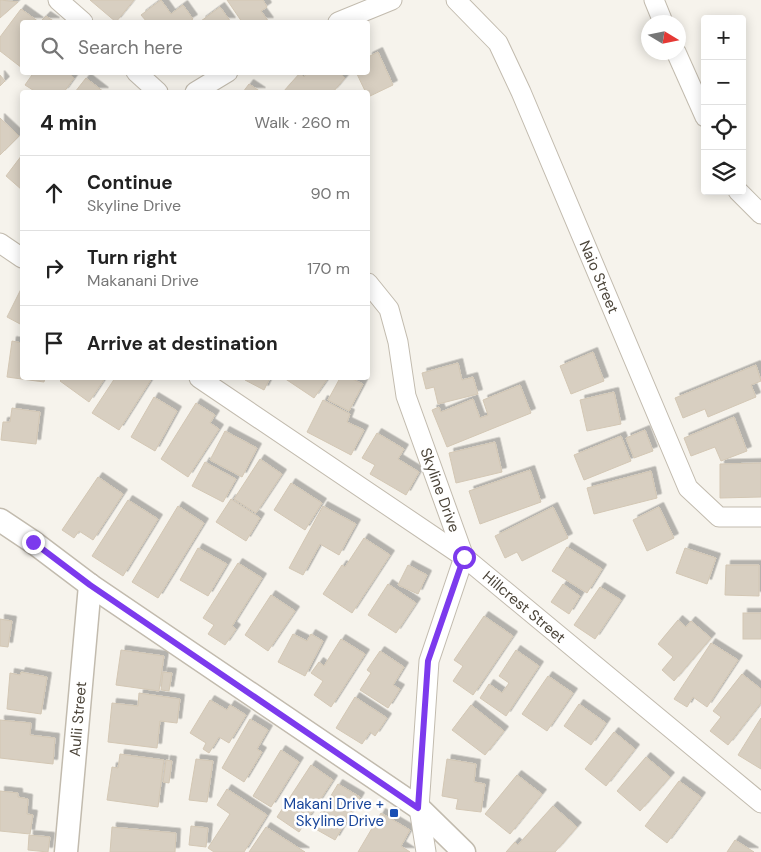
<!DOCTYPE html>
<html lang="en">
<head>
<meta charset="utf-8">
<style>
  :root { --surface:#fff; --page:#f6f6f6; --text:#222; --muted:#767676; --line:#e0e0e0 }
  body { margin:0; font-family:"DM Sans",sans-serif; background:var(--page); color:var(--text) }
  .controls { position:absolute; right:15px; top:15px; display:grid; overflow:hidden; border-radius:5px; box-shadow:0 2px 12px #0003 }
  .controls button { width:45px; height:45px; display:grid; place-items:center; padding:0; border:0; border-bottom:1px solid var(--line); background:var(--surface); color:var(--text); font:25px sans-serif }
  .compass { position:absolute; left:641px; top:15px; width:45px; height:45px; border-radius:50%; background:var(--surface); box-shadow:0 2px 12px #0003; rotate:100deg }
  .stop { position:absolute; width:15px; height:15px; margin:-11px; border:4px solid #7c3aed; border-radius:50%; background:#fff }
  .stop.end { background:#7c3aed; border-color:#fff; box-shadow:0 1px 5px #0008 }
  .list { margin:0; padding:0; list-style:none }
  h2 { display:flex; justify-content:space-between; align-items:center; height:65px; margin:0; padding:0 20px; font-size:21px }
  h2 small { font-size:16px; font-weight:400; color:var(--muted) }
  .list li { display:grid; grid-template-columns:32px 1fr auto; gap:15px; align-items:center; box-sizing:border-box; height:75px; padding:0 20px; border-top:1px solid var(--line) }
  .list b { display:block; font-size:19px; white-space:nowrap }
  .list p { margin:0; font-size:16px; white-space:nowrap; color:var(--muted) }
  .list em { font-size:16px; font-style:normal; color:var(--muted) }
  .icon { flex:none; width:28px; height:28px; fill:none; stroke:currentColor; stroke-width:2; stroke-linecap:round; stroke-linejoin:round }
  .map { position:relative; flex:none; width:761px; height:852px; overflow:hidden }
  .search { position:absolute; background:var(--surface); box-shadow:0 2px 12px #0003; left:20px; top:20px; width:350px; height:55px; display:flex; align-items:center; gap:12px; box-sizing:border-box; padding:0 18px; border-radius:5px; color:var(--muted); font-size:19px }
  .panel { position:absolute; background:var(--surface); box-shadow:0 2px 12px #0003; left:20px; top:90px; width:350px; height:290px; border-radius:5px }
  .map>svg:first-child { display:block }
  .building { fill:#d8cfc1; stroke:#d3c7b4; filter:url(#shadow) }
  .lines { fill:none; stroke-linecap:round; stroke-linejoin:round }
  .minor-casing { stroke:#c2bbae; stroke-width:21 }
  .tertiary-casing { stroke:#c2bbae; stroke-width:25 }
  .minor { stroke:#fff; stroke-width:19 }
  .tertiary { stroke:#fff; stroke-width:22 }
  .route { stroke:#7c3aed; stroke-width:6 }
  .transit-dot { fill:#1a4fb4; stroke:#fff; stroke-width:2 }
  .labels { text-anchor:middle; stroke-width:5; stroke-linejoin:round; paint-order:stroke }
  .street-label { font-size:15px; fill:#4b4439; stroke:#fff }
  .transit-label { font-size:15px; fill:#164399; stroke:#fff; text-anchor:end }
</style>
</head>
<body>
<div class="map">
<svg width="761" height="852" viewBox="0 0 761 852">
  <defs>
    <filter id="shadow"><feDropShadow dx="4.5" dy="-4.5" stdDeviation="0" flood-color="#0004"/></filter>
  </defs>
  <rect width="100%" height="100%" fill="#f6f3ec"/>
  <g class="building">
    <polygon points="0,0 18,2 0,18"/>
    <polygon points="90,0 134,0 116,22"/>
    <polygon points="161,0 171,14 183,5 193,19 188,22 147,22 141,15"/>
    <polygon points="227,0 263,0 267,7 261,11 269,22 242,22"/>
    <polygon points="220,7 231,22 203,22 201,21"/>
    <polygon points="21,9 39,22 22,22 22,68 0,51 0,37"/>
    <polygon points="46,16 55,22 40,22"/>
    <polygon points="378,52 393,85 368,97 356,72 368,72 368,57"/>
    <polygon points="34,72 68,72 74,78 64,92 36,92 25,85"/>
    <polygon points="308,72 339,72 345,78 333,92 283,92 300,73 304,77"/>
    <polygon points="0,75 5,81 0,86"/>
    <polygon points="86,78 104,92 75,92"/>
    <polygon points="249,84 261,92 243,92"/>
    <polygon points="0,118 19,136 0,155"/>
    <polygon points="22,155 22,190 6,176"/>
    <polygon points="22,287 22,325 7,317"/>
    <polygon points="12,341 22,343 22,378 45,378 44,382 7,377"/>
    <polygon points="593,352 604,381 571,394 560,366"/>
    <polygon points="458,363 462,380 473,377 478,394 438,404 434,387 426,389 422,373"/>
    <polygon points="756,365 761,381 751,385 756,397 708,417 705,409 683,418 675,398"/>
    <polygon points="63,378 105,378 89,402 60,381"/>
    <polygon points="115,378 152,378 119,430 92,413"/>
    <polygon points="246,378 270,378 264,390 245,380"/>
    <polygon points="284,378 328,378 314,398"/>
    <polygon points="340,378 350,378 363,384 349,411 328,400"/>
    <polygon points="520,385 531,413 447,447 432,410 439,407 441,412 473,399 480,418 488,415 483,400"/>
    <polygon points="614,392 621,424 587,431 580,400"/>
    <polygon points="154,397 177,411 155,451 131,437"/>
    <polygon points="323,400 350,414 347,422 364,430 351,455 307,432"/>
    <polygon points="196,403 215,415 210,423 219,429 188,477 161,459"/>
    <polygon points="12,408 40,412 36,444 1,440 3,422 10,422"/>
    <polygon points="734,417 747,451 721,461 715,447 691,456 684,438"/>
    <polygon points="645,430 653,451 634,458 626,438"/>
    <polygon points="225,431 257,448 242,477 210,460"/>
    <polygon points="377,433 404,449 398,459 419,472 406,495 370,474 375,465 362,458"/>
    <polygon points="621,436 631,461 584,480 574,455"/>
    <polygon points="495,442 502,472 456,483 449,453"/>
    <polygon points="260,459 282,474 256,513 234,499"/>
    <polygon points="205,462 236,479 223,502 192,486"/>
    <polygon points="761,463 761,497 720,498 720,464"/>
    <polygon points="530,470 541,502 480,524 469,491"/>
    <polygon points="651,471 657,498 594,514 587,488"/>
    <polygon points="98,477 123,494 93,540 79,531 74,538 62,530"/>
    <polygon points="291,483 322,503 305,530 274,510"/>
    <polygon points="231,499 260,518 246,541 216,522"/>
    <polygon points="128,500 158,519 123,576 92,556"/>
    <polygon points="178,506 204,523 158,598 132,582"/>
    <polygon points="323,506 356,524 339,555 320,544 303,575 289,568"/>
    <polygon points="553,507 568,538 522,561 517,552 505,558 495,536"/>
    <polygon points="659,507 674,538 647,551 633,520"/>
    <polygon points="364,538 390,555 352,613 323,594 342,565 345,567"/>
    <polygon points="567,547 602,569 587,593 552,571"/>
    <polygon points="198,548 227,564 208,596 180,580"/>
    <polygon points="685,548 716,558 707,584 676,573"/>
    <polygon points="238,563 262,578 232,626 236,629 225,645 208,634 214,625 203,618"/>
    <polygon points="408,565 427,575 418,594 398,585"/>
    <polygon points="726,565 759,565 759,596 725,595"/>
    <polygon points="388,584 416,603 396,633 368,615"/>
    <polygon points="563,584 580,596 569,614 551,602"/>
    <polygon points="600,587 621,600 595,639 574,625"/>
    <polygon points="271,595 295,611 268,651 245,635"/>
    <rect x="743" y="613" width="18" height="26"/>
    <polygon points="484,616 513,636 473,695 453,681 463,666 454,660"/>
    <polygon points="0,619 12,621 8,647 0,646"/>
    <polygon points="678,620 686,627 691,621 711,638 674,681 662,670 673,657 658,644"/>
    <polygon points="293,634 307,641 311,634 323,641 305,676 278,662"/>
    <polygon points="341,639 365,654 331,707 314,695 323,681 311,673 319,662 324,666"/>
    <polygon points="711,643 738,660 707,707 693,697 687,707 674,699"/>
    <polygon points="121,650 164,656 159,691 116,685"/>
    <polygon points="516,650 539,666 506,716 480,698 489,684 502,693 509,683 499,676"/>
    <polygon points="380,651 404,667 393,685 400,689 388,708 360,690 371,673 367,670"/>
    <polygon points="21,672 47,677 41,714 7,709 10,673 20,675"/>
    <polygon points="163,672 172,673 169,691 161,690"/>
    <polygon points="742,674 761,689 761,703 728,745 710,731 721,717 713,711"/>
    <polygon points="548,676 573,693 547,731 522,714"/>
    <polygon points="139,693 180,699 177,723 160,721 157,748 108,742 112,703 138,706"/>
    <polygon points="355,697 387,718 375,736 370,732 362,744 336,728"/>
    <polygon points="210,700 227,710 230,705 246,715 229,743 219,737 209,753 203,749 206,743 190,733"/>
    <polygon points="579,704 606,723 591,745 564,726"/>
    <polygon points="471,705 504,731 485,755 452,730"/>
    <polygon points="761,718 761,769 738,755"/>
    <polygon points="250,719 268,730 257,749 262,752 244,782 222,768"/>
    <polygon points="0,720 31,723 30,735 55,738 53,764 0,758"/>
    <polygon points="614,732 635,749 606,786 585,769"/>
    <polygon points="281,750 299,762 271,807 253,796"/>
    <polygon points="120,754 164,760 158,807 107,800 112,767 118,768"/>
    <polygon points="646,757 670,777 640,811 617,791"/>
    <polygon points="196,759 213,761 207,802 189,800"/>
    <polygon points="447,759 476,764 474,782 485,784 481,812 456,809 458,799 442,796"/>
    <polygon points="166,760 172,761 169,783 163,782"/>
    <polygon points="311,765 333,780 299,832 277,817"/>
    <polygon points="517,775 542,794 510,834 485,814"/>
    <polygon points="679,781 701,797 667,843 645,826"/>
    <polygon points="338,784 360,797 335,840 312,827"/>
    <polygon points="227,789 267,815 244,852 214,852 208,848 230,814 217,805"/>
    <polygon points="0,791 18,793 18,797 28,799 27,814 33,815 30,834 0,831"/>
    <polygon points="553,806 577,827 555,852 506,852 515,842 518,845"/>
    <polygon points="381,813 410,830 401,846 410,852 358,852"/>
    <polygon points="191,826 208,828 206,847 189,845"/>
    <polygon points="112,827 176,833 175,852 110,852"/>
    <polygon points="266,827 305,852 249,852"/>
    <polygon points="29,835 50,837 48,852 28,850"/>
    <polygon points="735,840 754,852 727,852"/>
  </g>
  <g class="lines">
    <g class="minor-casing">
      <g id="minor">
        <polyline points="58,0 83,22"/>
        <polyline points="456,0 498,43 521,92 688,488 719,517 761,517"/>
        <polyline points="654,0 663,22"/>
        <polyline points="338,22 392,0"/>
        <polyline points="676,52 705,117"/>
        <polyline points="136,72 158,92"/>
        <polyline points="195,92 228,72"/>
        <polyline points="738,191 761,214"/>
        <polyline points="0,243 22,258"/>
        <polyline points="368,283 389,309 398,342 406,396 464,557 429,661 419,808 426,852"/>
        <polyline points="199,378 464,557 761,803"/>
      </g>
    </g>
    <g class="tertiary-casing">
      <g id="tertiary">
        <polyline points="0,520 33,542 90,585 419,808 464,852"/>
        <polyline points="66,852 90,585"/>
      </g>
    </g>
    <use href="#minor" class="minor"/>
    <use href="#tertiary" class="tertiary"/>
  </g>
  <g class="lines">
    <polyline class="route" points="33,542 90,585 418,808 428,661 464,557"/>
  </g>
  <rect class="transit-dot" x="389" y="808" width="10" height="10" rx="2.5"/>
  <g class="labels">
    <g class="street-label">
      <text transform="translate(599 277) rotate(67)" y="5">Naio Street</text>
      <text transform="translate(440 490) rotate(70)" y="5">Skyline Drive</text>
      <text transform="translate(524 607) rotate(40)" y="5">Hillcrest Street</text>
      <text transform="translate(78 719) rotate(-85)" y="5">Aulii Street</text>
    </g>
    <g class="transit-label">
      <text x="384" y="809">Makani Drive +<tspan x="384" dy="17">Skyline Drive</tspan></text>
    </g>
  </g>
</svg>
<div class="controls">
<button>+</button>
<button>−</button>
<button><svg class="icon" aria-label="locate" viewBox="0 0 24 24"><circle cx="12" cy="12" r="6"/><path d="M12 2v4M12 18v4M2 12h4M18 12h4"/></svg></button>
<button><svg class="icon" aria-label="layers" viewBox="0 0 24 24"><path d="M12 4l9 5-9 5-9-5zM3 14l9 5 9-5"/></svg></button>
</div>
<svg class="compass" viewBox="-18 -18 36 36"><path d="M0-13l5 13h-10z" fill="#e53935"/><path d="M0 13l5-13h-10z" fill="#767676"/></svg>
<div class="stop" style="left:464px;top:557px"></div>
<div class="stop end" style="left:33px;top:542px"></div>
<div class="search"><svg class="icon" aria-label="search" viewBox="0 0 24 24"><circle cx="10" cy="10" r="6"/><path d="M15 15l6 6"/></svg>Search here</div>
<section class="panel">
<h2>4 min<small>Walk · 260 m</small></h2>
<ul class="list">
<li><svg class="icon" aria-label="ahead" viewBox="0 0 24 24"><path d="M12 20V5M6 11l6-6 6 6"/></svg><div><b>Continue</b><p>Skyline Drive</p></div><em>90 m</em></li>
<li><svg class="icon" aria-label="right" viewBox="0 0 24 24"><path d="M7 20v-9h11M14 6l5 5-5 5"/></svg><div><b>Turn right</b><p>Makanani Drive</p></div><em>170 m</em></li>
<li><svg class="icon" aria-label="arrive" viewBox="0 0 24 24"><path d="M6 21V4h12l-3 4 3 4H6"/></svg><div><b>Arrive at destination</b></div></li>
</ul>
</section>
</div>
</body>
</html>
